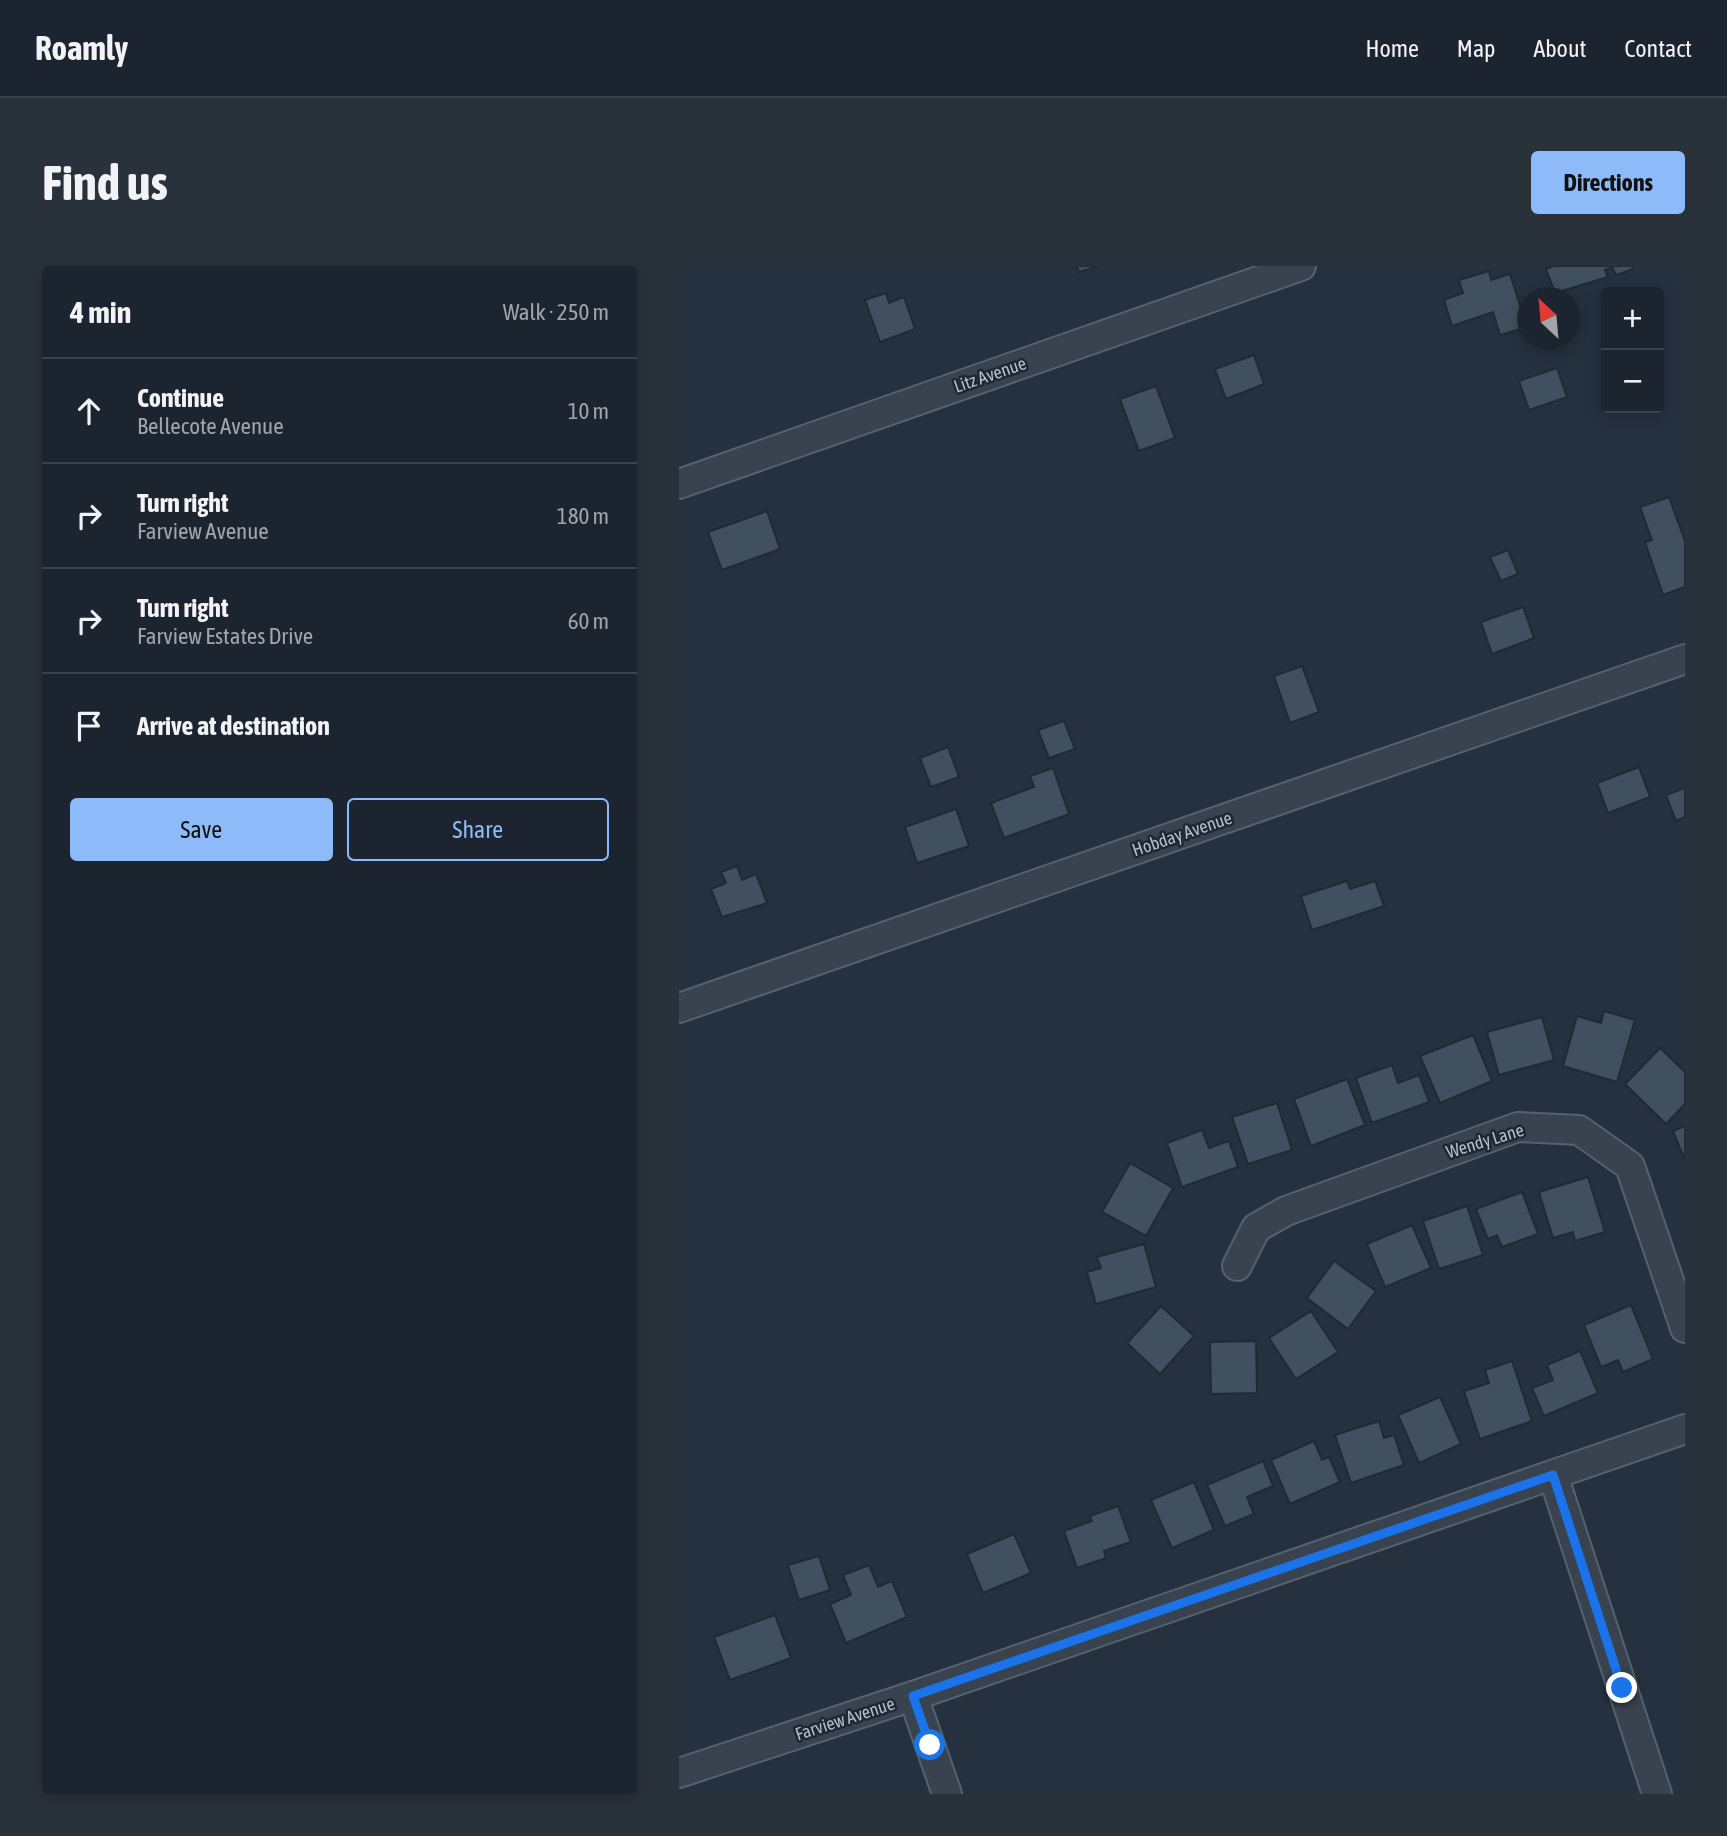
<!DOCTYPE html>
<html lang="en">
<head>
<meta charset="utf-8">
<style>
  :root { --surface:#1c252f; --page:#29313b; --text:#f1f3f6; --muted:#a0a5aa; --line:#3a424b; --accent:#8dbaf8 }
  body { margin:0; font-family:"Asap Condensed",sans-serif; background:var(--page); color:var(--text) }
  .controls { position:absolute; right:21px; top:21px; display:grid; overflow:hidden; border-radius:7px; box-shadow:0 4px 18px #0003 }
  .controls button { width:63px; height:63px; display:grid; place-items:center; padding:0; border:0; border-bottom:2px solid var(--line); background:var(--surface); color:var(--text); font:35px sans-serif }
  .compass { position:absolute; left:838px; top:21px; width:63px; height:63px; border-radius:50%; background:var(--surface); box-shadow:0 4px 18px #0003; rotate:334deg }
  .stop { position:absolute; width:21px; height:21px; margin:-16px; border:5px solid #1a73e8; border-radius:50%; background:#fff }
  .stop.end { background:#1a73e8; border-color:#fff; box-shadow:0 2px 7px #0008 }
  .list { margin:0; padding:0; list-style:none }
  h2 { display:flex; justify-content:space-between; align-items:center; height:91px; margin:0; padding:0 28px; font-size:30px }
  h2 small { font-size:23px; font-weight:400; color:var(--muted) }
  .list li { display:grid; grid-template-columns:46px 1fr auto; gap:21px; align-items:center; box-sizing:border-box; height:105px; padding:0 28px; border-top:2px solid var(--line) }
  .list b { display:block; font-size:26px; white-space:nowrap }
  .list p { margin:0; font-size:23px; white-space:nowrap; color:var(--muted) }
  .list em { font-size:23px; font-style:normal; color:var(--muted) }
  .actions { display:flex; gap:14px; padding:21px 28px }
  .actions a { flex:1; padding:16px 0; border:2px solid var(--accent); border-radius:7px; text-align:center; font-size:24px; color:var(--accent) }
  .actions .main { background:var(--accent); color:#111 }
  .icon { flex:none; width:38px; height:38px; fill:none; stroke:currentColor; stroke-width:2; stroke-linecap:round; stroke-linejoin:round }
  .map { position:relative; flex:none; width:1006px; height:1528px; overflow:hidden; border-radius:7px }
  header { display:flex; align-items:center; gap:42px; box-sizing:border-box; height:98px; padding:0 35px; background:var(--surface); border-bottom:2px solid var(--line) }
  header strong { font-size:33px }
  nav { display:flex; gap:38px; margin-inline-start:auto; font-size:24px }
  .intro { display:flex; align-items:center; justify-content:space-between; box-sizing:border-box; height:168px; padding:0 42px }
  h1 { margin:0; font-size:49px }
  .button { padding:18px 32px; border-radius:7px; background:var(--accent); color:#111; font-size:24px; font-weight:700 }
  main { display:flex; gap:42px; padding:0 42px }
  aside { flex:1; background:var(--surface); border-radius:7px; box-shadow:0 4px 18px #0003 }
  .map>svg:first-child { display:block }
  .building { fill:#41505e; stroke:#202a36; stroke-width:2 }
  .lines { fill:none; stroke-linecap:round; stroke-linejoin:round }
  .street-casing { stroke:#57616d; stroke-width:32 }
  .street { stroke:#39434f; stroke-width:28 }
  .route { stroke:#1a73e8; stroke-width:9 }
  .labels { text-anchor:middle; stroke-width:5; stroke-linejoin:round; paint-order:stroke }
  .street-label { font-size:18px; fill:#b5beca; stroke:#1e2834 }
</style>
</head>
<body>
<header>
<strong>Roamly</strong>
<nav><a>Home</a><a>Map</a><a>About</a><a>Contact</a></nav>
</header>
<div class="intro"><h1>Find us</h1><a class="button">Directions</a></div>
<main>
<aside>
<h2>4 min<small>Walk · 250 m</small></h2>
<ul class="list">
<li><svg class="icon" aria-label="ahead" viewBox="0 0 24 24"><path d="M12 20V5M6 11l6-6 6 6"/></svg><div><b>Continue</b><p>Bellecote Avenue</p></div><em>10 m</em></li>
<li><svg class="icon" aria-label="right" viewBox="0 0 24 24"><path d="M7 20v-9h11M14 6l5 5-5 5"/></svg><div><b>Turn right</b><p>Farview Avenue</p></div><em>180 m</em></li>
<li><svg class="icon" aria-label="right" viewBox="0 0 24 24"><path d="M7 20v-9h11M14 6l5 5-5 5"/></svg><div><b>Turn right</b><p>Farview Estates Drive</p></div><em>60 m</em></li>
<li><svg class="icon" aria-label="arrive" viewBox="0 0 24 24"><path d="M6 21V4h12l-3 4 3 4H6"/></svg><div><b>Arrive at destination</b></div></li>
</ul>
<div class="actions"><a class="main">Save</a><a>Share</a></div>
</aside>
<div class="map">
<svg width="1006" height="1528" viewBox="0 0 1006 1528">
  <rect width="100%" height="100%" fill="#25313f"/>
  <g class="building">
    <polygon points="398,0 420,0 400,6"/>
    <polygon points="874,0 953,0 954,3 937,9 933,1 926,4 929,11 876,27 867,3"/>
    <polygon points="810,5 812,14 831,8 848,61 821,69 814,46 773,60 765,34 784,27 780,14"/>
    <polygon points="207,27 210,37 225,31 236,63 201,76 186,34"/>
    <polygon points="575,89 585,118 547,133 536,103"/>
    <polygon points="878,102 888,131 850,144 840,115"/>
    <polygon points="477,120 496,172 460,185 441,133"/>
    <polygon points="990,231 1006,275 1006,321 984,329 966,276 973,274 961,241"/>
    <polygon points="88,245 101,283 43,304 29,266"/>
    <polygon points="829,284 839,308 822,315 811,291"/>
    <polygon points="844,341 855,372 813,388 802,356"/>
    <polygon points="623,400 640,446 611,457 595,410"/>
    <polygon points="385,455 396,483 370,492 359,464"/>
    <polygon points="269,481 280,511 252,521 241,492"/>
    <polygon points="960,501 971,531 929,547 918,517"/>
    <polygon points="374,502 390,548 325,572 312,537 355,521 351,510"/>
    <polygon points="1006,522 1006,551 997,555 987,529"/>
    <polygon points="277,543 290,580 238,597 226,561"/>
    <polygon points="58,600 63,614 77,608 88,637 43,651 32,623 47,617 42,606"/>
    <polygon points="668,615 671,623 696,615 705,640 633,664 622,630"/>
    <polygon points="925,745 956,754 938,816 884,800 898,750 922,757"/>
    <polygon points="863,751 875,794 820,809 808,766"/>
    <polygon points="794,769 813,815 761,837 741,790"/>
    <polygon points="981,782 1006,806 1006,838 987,858 946,818"/>
    <polygon points="713,799 719,817 740,809 750,836 693,857 677,812"/>
    <polygon points="668,813 686,859 632,880 615,833"/>
    <polygon points="598,837 613,884 569,898 553,851"/>
    <polygon points="1006,860 1006,894 994,865"/>
    <polygon points="523,864 530,882 550,875 559,901 503,921 488,877"/>
    <polygon points="451,897 494,922 467,970 423,946"/>
    <polygon points="909,911 926,966 896,975 894,966 874,972 860,926"/>
    <polygon points="843,926 859,968 823,981 818,969 809,973 797,943"/>
    <polygon points="788,940 804,989 760,1003 744,955"/>
    <polygon points="733,959 752,1002 706,1021 688,978"/>
    <polygon points="465,978 477,1021 417,1038 408,1006 422,1002 418,991"/>
    <polygon points="655,995 697,1025 669,1063 628,1032"/>
    <polygon points="952,1039 974,1093 944,1106 939,1094 922,1101 905,1059"/>
    <polygon points="482,1040 515,1070 481,1108 448,1077"/>
    <polygon points="632,1045 659,1086 617,1113 590,1072"/>
    <polygon points="577,1075 578,1127 532,1128 531,1076"/>
    <polygon points="901,1085 919,1127 865,1150 853,1122 874,1114 868,1099"/>
    <polygon points="833,1095 853,1155 801,1173 785,1125 810,1117 806,1104"/>
    <polygon points="761,1131 782,1178 740,1197 719,1149"/>
    <polygon points="700,1155 705,1172 715,1169 725,1199 672,1217 656,1169"/>
    <polygon points="635,1175 643,1194 650,1191 661,1216 611,1238 592,1194"/>
    <polygon points="584,1195 594,1220 568,1231 575,1248 546,1260 528,1219"/>
    <polygon points="515,1216 535,1264 493,1282 472,1234"/>
    <polygon points="439,1240 452,1276 425,1285 427,1292 398,1302 385,1265 413,1255 411,1250"/>
    <polygon points="335,1268 352,1307 304,1327 288,1288"/>
    <polygon points="140,1290 151,1324 120,1334 109,1299"/>
    <polygon points="190,1299 199,1321 213,1315 228,1351 167,1377 151,1338 172,1329 164,1309"/>
    <polygon points="96,1349 112,1392 51,1414 35,1371"/>
  </g>
  <g class="lines">
    <g class="street-casing">
      <g id="street">
        <polyline points="0,218 622,0"/>
        <polyline points="0,742 1006,393"/>
        <polyline points="558,1000 577,962 607,945 839,861 900,864 951,900 1006,1062"/>
        <polyline points="874,1209 978,1528"/>
        <polyline points="234,1430 268,1528"/>
        <polyline points="0,1507 234,1430 1006,1163"/>
      </g>
    </g>
    <use href="#street" class="street"/>
  </g>
  <g class="lines">
    <polyline class="route" points="251,1479 234,1430 874,1209 943,1422"/>
  </g>
  <g class="labels">
    <g class="street-label">
      <text transform="translate(311 109) rotate(-19)" y="6">Litz Avenue</text>
      <text transform="translate(503 568) rotate(-19)" y="6">Hobday Avenue</text>
      <text transform="translate(806 875) rotate(-17)" y="6">Wendy Lane</text>
      <text transform="translate(166 1453) rotate(-18)" y="6">Farview Avenue</text>
    </g>
  </g>
</svg>
<div class="controls">
<button>+</button>
<button>−</button>
</div>
<svg class="compass" viewBox="-18 -18 36 36"><path d="M0-13l5 13h-10z" fill="#e53935"/><path d="M0 13l5-13h-10z" fill="#a0a5aa"/></svg>
<div class="stop" style="left:251px;top:1479px"></div>
<div class="stop end" style="left:943px;top:1422px"></div>
</div>
</main>
</body>
</html>
